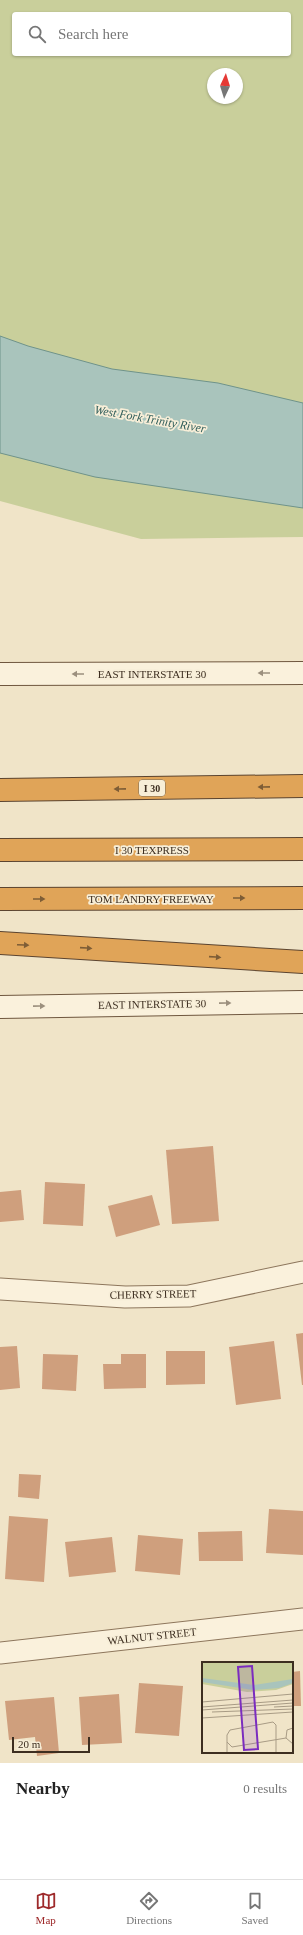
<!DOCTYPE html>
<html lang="en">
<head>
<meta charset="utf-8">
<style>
  :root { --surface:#fff; --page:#f2f2f2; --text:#222; --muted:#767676; --line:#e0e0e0; --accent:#9e2a2b }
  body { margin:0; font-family:Georgia,serif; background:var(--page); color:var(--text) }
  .compass { position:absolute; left:207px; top:68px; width:36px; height:36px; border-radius:50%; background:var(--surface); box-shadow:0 1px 3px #0004; rotate:4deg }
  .scale { position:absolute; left:12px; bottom:10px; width:78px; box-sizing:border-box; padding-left:4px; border:2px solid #3d2e20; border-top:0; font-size:11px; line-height:14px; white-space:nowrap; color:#3d2e20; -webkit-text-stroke:3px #f7eed8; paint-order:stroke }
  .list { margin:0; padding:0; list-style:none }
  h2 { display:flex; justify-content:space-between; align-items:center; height:52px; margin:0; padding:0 16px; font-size:17px }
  h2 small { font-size:13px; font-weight:400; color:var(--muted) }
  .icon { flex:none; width:22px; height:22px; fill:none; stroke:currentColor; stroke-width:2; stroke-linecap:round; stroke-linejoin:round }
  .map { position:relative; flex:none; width:303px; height:1763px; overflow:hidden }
  .search { position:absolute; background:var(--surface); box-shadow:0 1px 3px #0004; left:12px; right:12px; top:12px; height:44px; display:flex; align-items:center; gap:10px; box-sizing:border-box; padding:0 14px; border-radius:4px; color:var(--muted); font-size:15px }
  .sheet { height:116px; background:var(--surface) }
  nav { display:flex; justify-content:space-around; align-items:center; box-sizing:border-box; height:56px; border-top:1px solid var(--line); background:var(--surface); font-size:11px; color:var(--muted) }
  nav a { display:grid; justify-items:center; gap:2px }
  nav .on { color:var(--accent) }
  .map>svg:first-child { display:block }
  .green { fill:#c9cf9b; fill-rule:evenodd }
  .water { fill:#a9c4bc; stroke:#6f938a }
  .building { fill:#cf9f7d }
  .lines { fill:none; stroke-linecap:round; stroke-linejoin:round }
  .minor-casing { stroke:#8d765c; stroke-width:23 }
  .secondary-casing { stroke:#6f573f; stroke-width:24 }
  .motorway-casing { stroke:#5b4430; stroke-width:24 }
  .minor { stroke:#faf1dc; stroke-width:21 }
  .secondary { stroke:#faf1dc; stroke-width:22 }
  .motorway { stroke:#e0a458; stroke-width:22 }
  .oneway { fill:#9c907e }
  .oneway2 { fill:#7e5d36 }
  .labels { text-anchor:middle; stroke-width:3.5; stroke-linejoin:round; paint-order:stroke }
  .shield { fill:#f7eed8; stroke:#756857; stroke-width:1 }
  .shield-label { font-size:10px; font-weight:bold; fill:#3d2e20 }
  .street-label { font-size:11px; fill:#3d2e20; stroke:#f7eed8 }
  .water-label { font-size:12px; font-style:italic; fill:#2f5d5a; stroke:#f7eed8 }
  .inset-road { fill:none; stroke:#a89b85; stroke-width:1 }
  .view { fill:#7b2cbf; fill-opacity:0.15; stroke:#7b2cbf; stroke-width:2 }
  .inset-edge { fill:none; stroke:#3d2e20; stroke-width:2 }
</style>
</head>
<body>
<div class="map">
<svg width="303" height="1763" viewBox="0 0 303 1763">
  <rect width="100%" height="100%" fill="#f0e4c8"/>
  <path class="green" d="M0,0H303V537L141,539L0,501ZM14,14H289V54H14ZM213,74H237V98H213Z"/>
  <polygon class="water" points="0,336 28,346 112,369 218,383 303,403 303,508 95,477 0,453"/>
  <g class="building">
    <polygon points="213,1146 219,1221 172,1224 166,1150"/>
    <polygon points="45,1182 85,1184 83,1226 43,1224"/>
    <polygon points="21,1190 24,1220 0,1222 0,1192"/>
    <polygon points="152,1195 160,1225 116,1237 108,1206"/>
    <polygon points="303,1333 303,1385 302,1385 296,1334"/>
    <polygon points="274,1341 281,1399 236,1405 229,1347"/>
    <polygon points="17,1346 20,1388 0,1390 0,1347"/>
    <polygon points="166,1351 205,1351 205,1384 166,1385"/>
    <polygon points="43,1354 78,1355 76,1391 42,1389"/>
    <polygon points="121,1354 146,1354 146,1388 104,1389 103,1364 121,1364"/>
    <polygon points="19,1474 41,1475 39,1499 18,1497"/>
    <polygon points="269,1509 303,1511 303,1555 266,1553"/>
    <polygon points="9,1516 48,1519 44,1582 5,1579"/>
    <polygon points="242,1531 243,1561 199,1561 198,1532"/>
    <polygon points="138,1535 183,1539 180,1575 135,1571"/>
    <polygon points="112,1537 116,1572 69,1577 65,1542"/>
    <polygon points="300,1671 301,1706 292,1706 292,1672"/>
    <polygon points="139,1683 183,1686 179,1736 135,1733"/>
    <polygon points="119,1694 122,1743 82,1745 79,1697"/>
    <polygon points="54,1697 59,1753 37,1756 35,1737 9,1740 5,1701"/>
  </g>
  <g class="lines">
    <g class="minor-casing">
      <g id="minor">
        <polyline points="0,1289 125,1297 189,1296 303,1272"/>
        <polyline points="0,1653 303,1619"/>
      </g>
    </g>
    <g class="secondary-casing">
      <g id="secondary">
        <polyline points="0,674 303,673"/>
        <polyline points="0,1007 303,1002"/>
      </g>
    </g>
    <g class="motorway-casing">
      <g id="motorway">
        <polyline points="0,790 303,786"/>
        <polyline points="0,850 303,849"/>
        <polyline points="0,899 303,898"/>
        <polyline points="0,943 303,962"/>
      </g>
    </g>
    <use href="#minor" class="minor"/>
    <use href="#secondary" class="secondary"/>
    <use href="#motorway" class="motorway"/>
  </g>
  <defs><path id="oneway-solid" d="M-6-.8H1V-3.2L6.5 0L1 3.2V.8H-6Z"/></defs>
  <g class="oneway">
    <use href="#oneway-solid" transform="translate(264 673) rotate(180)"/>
    <use href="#oneway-solid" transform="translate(78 674) rotate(180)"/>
    <use href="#oneway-solid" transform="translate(225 1003) rotate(-1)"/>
    <use href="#oneway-solid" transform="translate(39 1006) rotate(-1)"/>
  </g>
  <g class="oneway2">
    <use href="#oneway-solid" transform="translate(264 787) rotate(179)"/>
    <use href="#oneway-solid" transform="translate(120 789) rotate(179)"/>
    <use href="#oneway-solid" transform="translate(239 898)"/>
    <use href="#oneway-solid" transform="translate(39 899)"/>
    <use href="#oneway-solid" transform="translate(23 945) rotate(3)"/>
    <use href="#oneway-solid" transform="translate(86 948) rotate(4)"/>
    <use href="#oneway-solid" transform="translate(215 957) rotate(4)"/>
  </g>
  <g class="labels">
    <rect class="shield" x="139" y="780" width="26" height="16" rx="3"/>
    <g class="shield-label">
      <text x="152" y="792">I 30</text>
    </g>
    <g class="street-label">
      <text x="152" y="678">EAST INTERSTATE 30</text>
      <text x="152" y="854">I 30 TEXPRESS</text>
      <text x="151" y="903">TOM LANDRY FREEWAY</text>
      <text transform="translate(152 1004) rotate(-1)" y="4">EAST INTERSTATE 30</text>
      <text transform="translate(153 1294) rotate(-1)" y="4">CHERRY STREET</text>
      <text transform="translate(152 1636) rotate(-6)" y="4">WALNUT STREET</text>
    </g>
    <g class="water-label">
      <text transform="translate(150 419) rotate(10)" y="4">West Fork Trinity River</text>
    </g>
  </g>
  <g transform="translate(202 1662)">
    <rect width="91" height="91" fill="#f0e4c8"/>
    <path d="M0,0H91V22L74,28L45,30L0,22Z" fill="#c9cf9b"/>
    <path d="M0,16L52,23L91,17V21L77,26L51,28L0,20Z" fill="#a9c4bc"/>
    <path class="inset-road" d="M0,40L91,32M0,45L91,38M72,45L91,44M0,48L91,41M10,50L91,47M0,56L91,50M84,76L85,68L91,66M25,80L30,85L84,76L91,82M25,91V73L28,68L71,60L74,63V91"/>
    <path class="view" d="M50,4L56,87L42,88L36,5Z"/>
    <rect width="91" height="91" class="inset-edge"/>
  </g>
</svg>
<svg class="compass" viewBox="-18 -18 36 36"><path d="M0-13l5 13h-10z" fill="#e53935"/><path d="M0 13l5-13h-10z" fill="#767676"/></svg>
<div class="scale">20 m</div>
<div class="search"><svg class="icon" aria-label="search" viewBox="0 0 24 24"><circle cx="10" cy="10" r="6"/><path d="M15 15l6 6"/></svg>Search here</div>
</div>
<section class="sheet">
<h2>Nearby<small>0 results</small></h2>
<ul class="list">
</ul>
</section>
<nav>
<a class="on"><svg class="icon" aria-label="map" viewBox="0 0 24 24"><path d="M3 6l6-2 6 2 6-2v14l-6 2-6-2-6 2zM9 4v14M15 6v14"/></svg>Map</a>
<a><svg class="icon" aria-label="directions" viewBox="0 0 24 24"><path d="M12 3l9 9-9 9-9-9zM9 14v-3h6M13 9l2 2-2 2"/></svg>Directions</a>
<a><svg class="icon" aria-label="saved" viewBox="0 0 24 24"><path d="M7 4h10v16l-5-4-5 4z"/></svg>Saved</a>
</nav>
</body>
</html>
